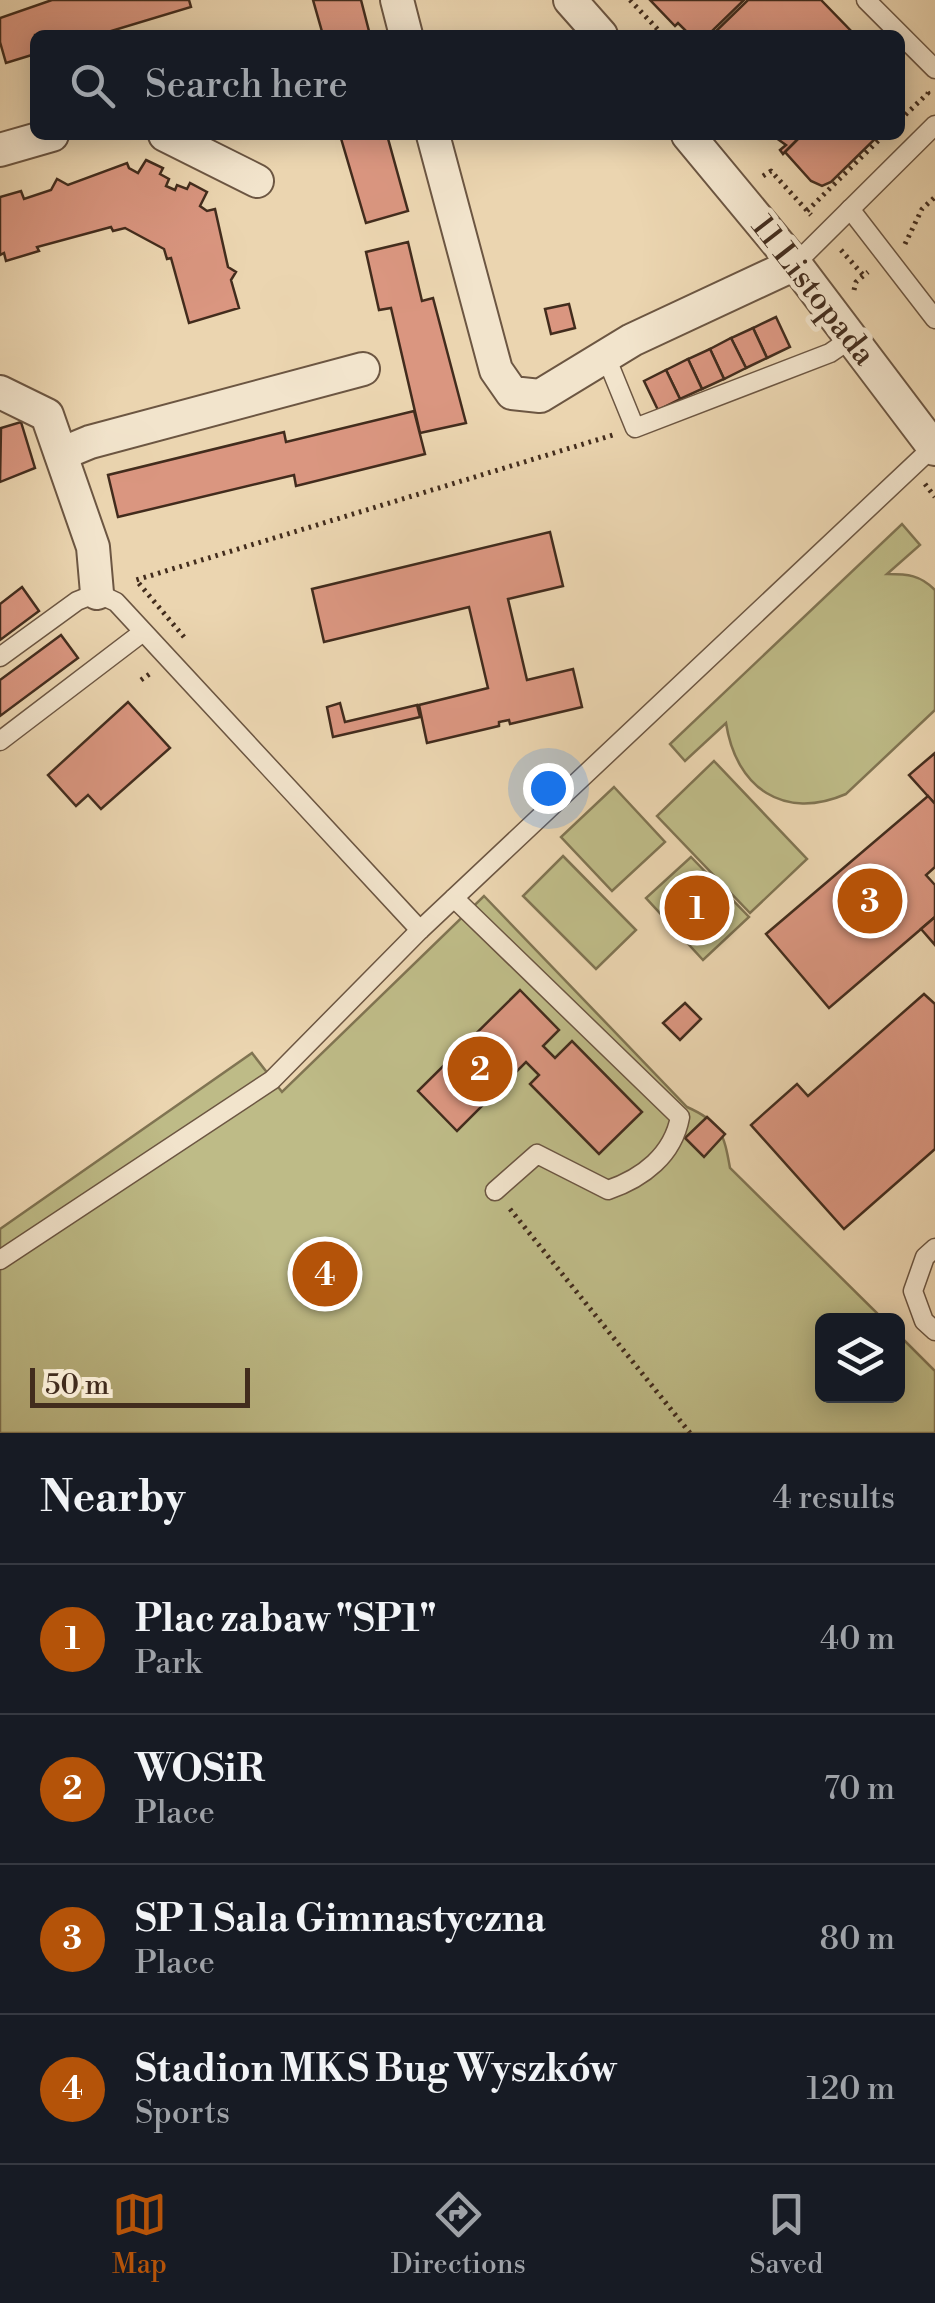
<!DOCTYPE html>
<html lang="en">
<head>
<meta charset="utf-8">
<style>
  :root { --surface:#171b24; --page:#20242c; --text:#f1f3f6; --muted:#9ea1a6; --line:#363941; --accent:#b45309 }
  body { margin:0; font-family:"Libre Bodoni",serif; background:var(--page); color:var(--text) }
  .controls { position:absolute; right:30px; bottom:30px; display:grid; overflow:hidden; border-radius:15px; box-shadow:0 5px 25px #0003 }
  .controls button { width:90px; height:90px; display:grid; place-items:center; padding:0; border:0; border-bottom:2px solid var(--line); background:var(--surface); color:var(--text); font:50px sans-serif }
  .scale { position:absolute; left:30px; bottom:25px; width:220px; box-sizing:border-box; padding-left:10px; border:5px solid #422c1d; border-top:0; font-size:28px; line-height:35px; white-space:nowrap; color:#422c1d; -webkit-text-stroke:8px #f2e4cc; paint-order:stroke }
  .you { position:absolute; left:548px; top:788px; width:35px; height:35px; margin:-25px; border:8px solid #fff; border-radius:50%; background:#1a73e8; box-shadow:0 0 0 15px #1a73e833 }
  .badge { display:grid; place-items:center; width:65px; height:65px; border-radius:50%; background:var(--accent); color:#fff; font-size:32px; font-weight:700 }
  .pin { position:absolute; translate:-50% -50%; border:5px solid #fff; box-shadow:0 2px 10px #0006 }
  .list { margin:0; padding:0; list-style:none }
  h2 { display:flex; justify-content:space-between; align-items:center; height:130px; margin:0; padding:0 40px; font-size:42px }
  h2 small { font-size:32px; font-weight:400; color:var(--muted) }
  .list li { display:grid; grid-template-columns:65px 1fr auto; gap:30px; align-items:center; box-sizing:border-box; height:150px; padding:0 40px; border-top:2px solid var(--line) }
  .list b { display:block; font-size:38px; white-space:nowrap }
  .list p { margin:0; font-size:32px; white-space:nowrap; color:var(--muted) }
  .list em { font-size:32px; font-style:normal; color:var(--muted) }
  .icon { flex:none; width:55px; height:55px; fill:none; stroke:currentColor; stroke-width:2; stroke-linecap:round; stroke-linejoin:round }
  .map { position:relative; flex:none; width:935px; height:1433px; overflow:hidden }
  .search { position:absolute; background:var(--surface); box-shadow:0 5px 25px #0003; left:30px; right:30px; top:30px; height:110px; display:flex; align-items:center; gap:25px; box-sizing:border-box; padding:0 35px; border-radius:15px; color:var(--muted); font-size:38px }
  .sheet { height:730px; background:var(--surface) }
  nav { display:flex; justify-content:space-around; align-items:center; box-sizing:border-box; height:140px; border-top:2px solid var(--line); background:var(--surface); font-size:28px; color:var(--muted) }
  nav a { display:grid; justify-items:center; gap:5px }
  nav .on { color:var(--accent) }
  .map>svg:first-child { display:block }
  .green { fill:#bebb87; stroke:#807452; stroke-width:2.5 }
  .building { fill:#da9680; stroke:#422c1d; stroke-width:2.5 }
  .lines { fill:none; stroke-linecap:round; stroke-linejoin:round }
  .lane-casing { stroke:#6c5642; stroke-width:21 }
  .street-casing { stroke:#6c5642; stroke-width:36 }
  .path { stroke:#422c1d; stroke-width:5; stroke-dasharray:2.5 5; stroke-linecap:butt }
  .lane { stroke:#f2e4cc; stroke-width:18 }
  .street { stroke:#f2e4cc; stroke-width:32 }
  .labels { text-anchor:middle; stroke-width:10; stroke-linejoin:round; paint-order:stroke }
  .street-label { font-size:32px; fill:#422c1d; stroke:#f2e4cc }
</style>
</head>
<body>
<div class="map">
<svg width="935" height="1433" viewBox="0 0 935 1433">
  <rect width="100%" height="100%" fill="#ebd5b0"/>
  <filter id="stains"><feTurbulence type="fractalNoise" baseFrequency=".002" numOctaves="4"/><feColorMatrix values="0 0 0 0 .2 0 0 0 0 .09 0 0 0 0 .02 0 0 0 .5 -.17"/></filter>
  <radialGradient id="worn" r=".72"><stop offset=".6" stop-color="#630" stop-opacity="0"/><stop offset="1" stop-color="#630" stop-opacity=".3"/></radialGradient>
  <g class="green">
    <path d="M902,524L920,545L887,574C908,574 920,575 935,590V710L846,794C784,821 736,788 726,723L685,761L670,744Z"/>
    <polygon points="714,761 807,859 750,913 657,816"/>
    <polygon points="614,787 665,842 612,891 561,837"/>
    <polygon points="563,856 636,930 596,969 523,896"/>
    <polygon points="691,857 749,917 703,960 646,898"/>
    <path d="M484,896L687,1107C721,1122 724,1134 730,1168L884,1320H822V1396H898V1334L935,1371V1433H0V1229L252,1053L282,1092Z"/>
  </g>
  <g class="building">
    <polygon points="52,0 189,0 191,7 98,35 35,35 35,54 6,63 0,42 0,18"/>
    <polygon points="313,0 361,0 370,35 323,35"/>
    <polygon points="650,0 744,0 708,35 690,35 678,23 675,26"/>
    <polygon points="748,0 821,0 855,35 712,35"/>
    <polygon points="340,135 387,135 408,211 366,223"/>
    <polygon points="772,135 802,135 783,154 780,150 786,145"/>
    <polygon points="802,135 879,135 831,182 822,186 811,181 785,152"/>
    <polygon points="146,160 163,168 160,174 169,179 166,186 175,190 177,185 187,189 190,183 207,192 200,206 207,211 215,209 228,267 236,272 231,280 239,308 189,323 171,258 167,259 164,249 125,228 113,231 111,227 37,247 39,251 6,261 4,253 0,255 0,197 21,191 24,199 51,190 57,179 68,185 127,163 129,168 138,173"/>
    <polygon points="408,242 422,301 433,298 466,423 420,433 391,308 379,310 366,252"/>
    <polygon points="569,304 575,328 551,334 545,309"/>
    <polygon points="776,317 790,347 767,358 753,328"/>
    <polygon points="753,328 767,358 746,368 731,338"/>
    <polygon points="731,338 746,368 724,379 710,349"/>
    <polygon points="710,349 724,379 702,389 688,359"/>
    <polygon points="688,359 702,389 680,399 666,370"/>
    <polygon points="666,370 680,399 658,410 644,381"/>
    <polygon points="414,411 425,454 296,486 294,475 118,517 108,475 284,432 286,442"/>
    <polygon points="21,422 35,468 0,482 1,428"/>
    <polygon points="550,532 563,586 508,599 527,680 573,669 582,707 510,724 509,720 499,722 499,726 427,743 419,705 488,688 469,607 324,642 312,589"/>
    <polygon points="22,587 39,611 0,640 0,604"/>
    <polygon points="61,635 78,658 0,716 0,680"/>
    <polygon points="128,702 170,748 101,809 88,795 76,806 48,775"/>
    <polygon points="340,703 345,722 417,705 420,717 333,737 327,707"/>
    <polygon points="935,753 935,804 909,775"/>
    <polygon points="928,796 935,804 935,867 926,875 935,885 935,917 829,1008 766,934"/>
    <polygon points="935,917 935,945 921,929"/>
    <polygon points="520,990 559,1030 543,1046 555,1058 572,1041 642,1112 599,1154 530,1084 539,1075 526,1062 457,1131 418,1091"/>
    <polygon points="924,994 935,1004 935,1149 844,1229 751,1125 797,1084 808,1096"/>
    <polygon points="685,1003 701,1019 680,1040 663,1023"/>
    <polygon points="707,1117 725,1134 704,1157 685,1138"/>
  </g>
  <g class="lines">
    <g class="lane-casing">
      <g id="lane">
        <polyline points="866,0 935,69"/>
        <polyline points="850,209 935,319"/>
        <polyline points="795,264 935,125"/>
        <polyline points="606,357 635,428 830,353 852,338"/>
        <polyline points="0,657 77,601 97,593 116,602 420,930 933,447"/>
        <polyline points="0,741 143,632"/>
        <path d="M454,898L680,1117C673,1155 643,1178 608,1190L537,1154L495,1191"/>
        <polyline points="935,1248 925,1257 913,1291 924,1321 935,1331"/>
        <polyline points="0,1260 272,1080 420,930"/>
      </g>
    </g>
    <g class="street-casing">
      <g id="street">
        <polyline points="397,0 406,35"/>
        <polyline points="570,0 601,35"/>
        <polyline points="165,135 257,181"/>
        <polyline points="433,135 496,370 512,393 540,396 632,340 795,264"/>
        <polyline points="688,135 795,264 935,449"/>
        <polyline points="0,150 52,135"/>
        <polyline points="0,392 47,415 93,547 97,593"/>
        <polyline points="61,454 90,442 363,369"/>
      </g>
    </g>
    <g class="path">
      <polyline points="630,0 663,35"/>
      <polyline points="900,120 928,93 926,90"/>
      <polyline points="763,176 771,171 811,215"/>
      <polyline points="807,211 884,135"/>
      <polyline points="905,244 922,209 935,197"/>
      <polyline points="841,250 864,276"/>
      <polyline points="854,290 856,282 868,272"/>
      <polyline points="925,484 935,497"/>
      <polyline points="184,637 136,580 613,435"/>
      <polyline points="141,680 151,673"/>
      <polyline points="510,1209 690,1433"/>
    </g>
    <use href="#lane" class="lane"/>
    <use href="#street" class="street"/>
  </g>
  <g class="labels">
    <g class="street-label">
      <text transform="translate(814 290) rotate(52)" y="11">11 Listopada</text>
    </g>
  </g>
  <rect width="100%" height="100%" filter="url(#stains)"/>
  <rect width="100%" height="100%" fill="url(#worn)"/>
</svg>
<div class="controls">
<button><svg class="icon" aria-label="layers" viewBox="0 0 24 24"><path d="M12 4l9 5-9 5-9-5zM3 14l9 5 9-5"/></svg></button>
</div>
<div class="scale">50 m</div>
<div class="you"></div>
<div class="pin badge" style="left:697px;top:908px">1</div>
<div class="pin badge" style="left:480px;top:1069px">2</div>
<div class="pin badge" style="left:870px;top:901px">3</div>
<div class="pin badge" style="left:325px;top:1274px">4</div>
<div class="search"><svg class="icon" aria-label="search" viewBox="0 0 24 24"><circle cx="10" cy="10" r="6"/><path d="M15 15l6 6"/></svg>Search here</div>
</div>
<section class="sheet">
<h2>Nearby<small>4 results</small></h2>
<ul class="list">
<li><span class="badge">1</span><div><b>Plac zabaw &quot;SP1&quot;</b><p>Park</p></div><em>40 m</em></li>
<li><span class="badge">2</span><div><b>WOSiR</b><p>Place</p></div><em>70 m</em></li>
<li><span class="badge">3</span><div><b>SP 1 Sala Gimnastyczna</b><p>Place</p></div><em>80 m</em></li>
<li><span class="badge">4</span><div><b>Stadion MKS Bug Wyszków</b><p>Sports</p></div><em>120 m</em></li>
</ul>
</section>
<nav>
<a class="on"><svg class="icon" aria-label="map" viewBox="0 0 24 24"><path d="M3 6l6-2 6 2 6-2v14l-6 2-6-2-6 2zM9 4v14M15 6v14"/></svg>Map</a>
<a><svg class="icon" aria-label="directions" viewBox="0 0 24 24"><path d="M12 3l9 9-9 9-9-9zM9 14v-3h6M13 9l2 2-2 2"/></svg>Directions</a>
<a><svg class="icon" aria-label="saved" viewBox="0 0 24 24"><path d="M7 4h10v16l-5-4-5 4z"/></svg>Saved</a>
</nav>
</body>
</html>
